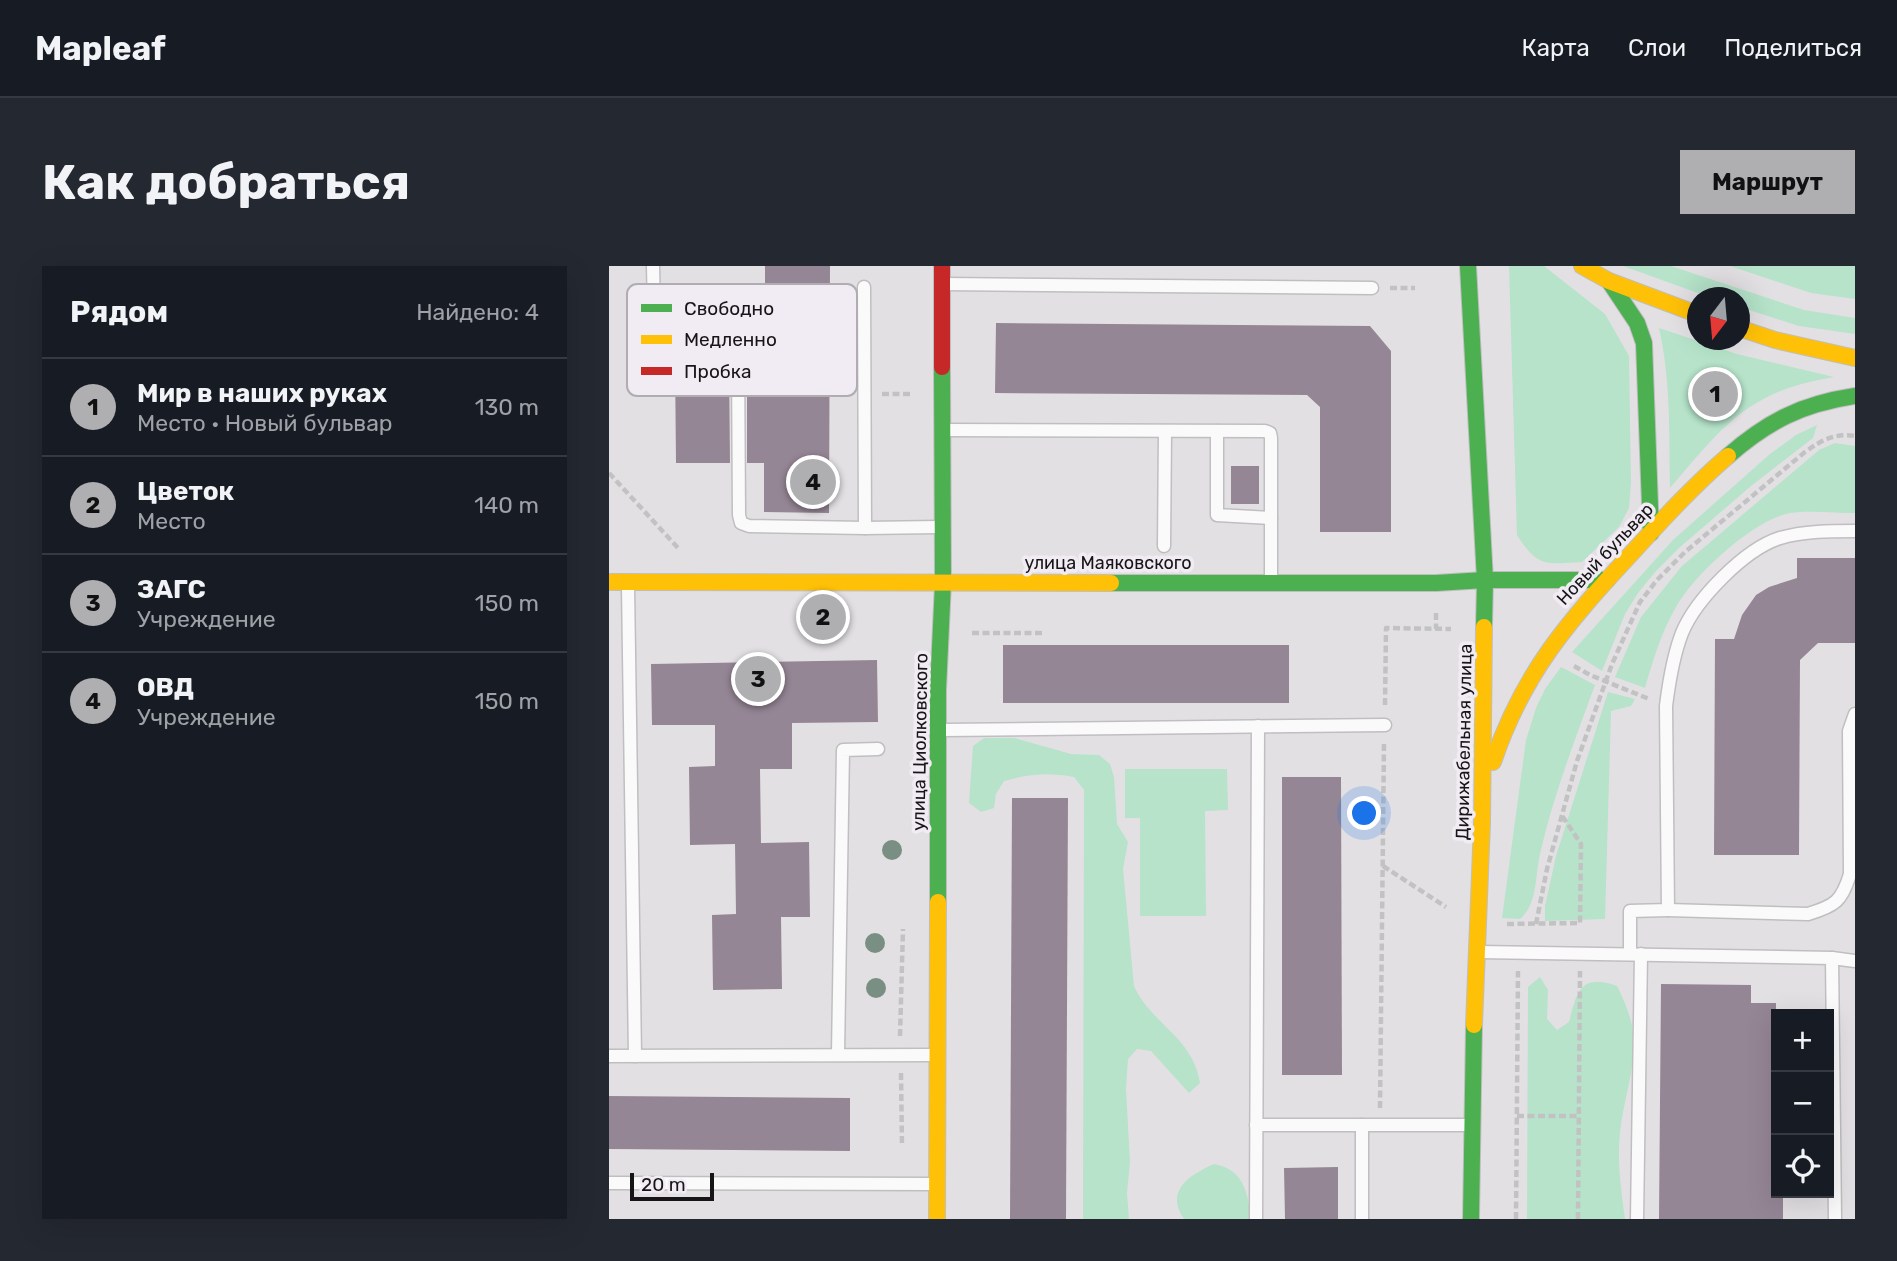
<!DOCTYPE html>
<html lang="ru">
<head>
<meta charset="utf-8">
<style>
  :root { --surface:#171b24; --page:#242831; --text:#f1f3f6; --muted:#9ea1a6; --line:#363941; --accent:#afafb2 }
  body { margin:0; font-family:Rubik,sans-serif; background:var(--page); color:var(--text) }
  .controls { position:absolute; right:21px; bottom:21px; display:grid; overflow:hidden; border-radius:0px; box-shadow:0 7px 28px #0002 }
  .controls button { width:63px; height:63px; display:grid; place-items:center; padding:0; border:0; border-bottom:2px solid var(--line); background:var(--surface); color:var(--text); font:35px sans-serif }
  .compass { position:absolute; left:1078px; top:21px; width:63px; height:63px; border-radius:50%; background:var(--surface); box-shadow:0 7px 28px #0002; rotate:196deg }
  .scale { position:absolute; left:21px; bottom:18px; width:84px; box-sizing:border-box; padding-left:7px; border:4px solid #171517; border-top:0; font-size:19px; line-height:24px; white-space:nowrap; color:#171517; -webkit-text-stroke:5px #f1ecf3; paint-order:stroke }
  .you { position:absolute; left:756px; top:548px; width:24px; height:24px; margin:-18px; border:5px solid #fff; border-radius:50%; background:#1a73e8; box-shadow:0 0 0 10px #1a73e833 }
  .badge { display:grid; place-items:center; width:46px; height:46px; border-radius:50%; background:var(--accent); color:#111; font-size:23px; font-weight:700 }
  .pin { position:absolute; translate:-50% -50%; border:4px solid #fff; box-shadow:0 2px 7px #0006 }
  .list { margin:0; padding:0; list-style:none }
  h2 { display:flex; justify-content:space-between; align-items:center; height:91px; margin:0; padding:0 28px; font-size:30px }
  h2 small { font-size:23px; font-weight:400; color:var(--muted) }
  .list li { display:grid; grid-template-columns:46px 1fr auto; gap:21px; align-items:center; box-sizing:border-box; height:98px; padding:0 28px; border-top:2px solid var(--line) }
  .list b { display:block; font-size:26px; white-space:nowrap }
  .list p { margin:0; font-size:23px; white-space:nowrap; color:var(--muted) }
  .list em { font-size:23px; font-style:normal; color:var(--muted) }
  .icon { flex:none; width:38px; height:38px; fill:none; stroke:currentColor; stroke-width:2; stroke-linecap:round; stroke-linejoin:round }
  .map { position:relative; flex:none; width:1246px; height:953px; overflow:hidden; border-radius:0px }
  header { display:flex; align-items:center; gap:42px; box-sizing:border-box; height:98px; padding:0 35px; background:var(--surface); border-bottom:2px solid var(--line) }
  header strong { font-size:33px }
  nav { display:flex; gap:38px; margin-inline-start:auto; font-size:24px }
  .intro { display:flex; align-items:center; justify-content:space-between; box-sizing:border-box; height:168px; padding:0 42px }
  h1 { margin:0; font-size:49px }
  .button { padding:18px 32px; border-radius:0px; background:var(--accent); color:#111; font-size:24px; font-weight:700 }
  main { display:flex; gap:42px; padding:0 42px }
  aside { flex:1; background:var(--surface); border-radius:0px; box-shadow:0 7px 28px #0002 }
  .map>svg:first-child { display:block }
  .green { fill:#b6e3ca }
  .building { fill:#958695 }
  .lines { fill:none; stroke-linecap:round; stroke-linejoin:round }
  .lane-casing { stroke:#c0bec1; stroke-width:15 }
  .fast-casing { stroke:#c0bec1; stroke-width:18 }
  .slow-casing { stroke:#c0bec1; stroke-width:18 }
  .jam-casing { stroke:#c0bec1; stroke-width:18 }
  .path { stroke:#c2c2c3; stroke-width:4.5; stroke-dasharray:7 3.5; stroke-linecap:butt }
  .lane { stroke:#fbfafb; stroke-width:12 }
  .fast { stroke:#4caf50; stroke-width:16 }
  .slow { stroke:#ffc107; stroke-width:16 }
  .jam { stroke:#c62828; stroke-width:16 }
  .tree { fill:#798f84 }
  .labels { text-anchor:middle; stroke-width:7; stroke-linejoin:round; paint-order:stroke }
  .street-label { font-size:18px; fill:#171517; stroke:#f1ecf3 }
  .key { fill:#f1ecf3; stroke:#b0acb1; stroke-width:2 }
  .key-label { font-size:19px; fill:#171517 }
</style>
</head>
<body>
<header>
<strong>Mapleaf</strong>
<nav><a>Карта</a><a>Слои</a><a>Поделиться</a></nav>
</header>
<div class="intro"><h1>Как добраться</h1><a class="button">Маршрут</a></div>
<main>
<aside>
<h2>Рядом<small>Найдено: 4</small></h2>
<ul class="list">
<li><span class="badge">1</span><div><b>Мир в наших руках</b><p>Место · Новый бульвар</p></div><em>130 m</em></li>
<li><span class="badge">2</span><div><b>Цветок</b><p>Место</p></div><em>140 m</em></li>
<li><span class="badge">3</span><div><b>ЗАГС</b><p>Учреждение</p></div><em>150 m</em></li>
<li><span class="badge">4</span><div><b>ОВД</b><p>Учреждение</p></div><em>150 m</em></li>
</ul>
</aside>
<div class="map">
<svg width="1246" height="953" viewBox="0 0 1246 953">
  <rect width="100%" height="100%" fill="#e3e0e4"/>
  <g class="green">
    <path d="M900,0H935L996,48L1020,90L1022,217L1020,242L1010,261L973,296C937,298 929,302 908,269Z"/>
    <polygon points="1014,0 1062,0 1195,44 1246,52 1246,68 1190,60 1131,41 1130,32 1100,31"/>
    <polygon points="1121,0 1246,0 1246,33 1202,27"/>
    <path d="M1050,62L1128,88L1225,111C1139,125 1115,159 1061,222C1060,168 1062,115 1050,62Z"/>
    <polygon points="1208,159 1204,172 1142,220 1070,282 1047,305 1029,327 1016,348 993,405 963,386 1064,274 1161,188 1187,169"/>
    <path d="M1226,177L1246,180V247C1226,247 1201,244 1181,247C1144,254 1085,309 1067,341C1052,367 1044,394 1036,422L1006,411L1032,351L1073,300L1210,184Z"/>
    <path d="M952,401L986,419C966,474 944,530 931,588C926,609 929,638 911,653L893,652L917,474L927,442L936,423Z"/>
    <polygon points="999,426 1026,433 1022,440 1002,445 996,653 936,655 936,640 947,590"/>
    <path d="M375,472H405L462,488L490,489L501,498L505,511L508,558L519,576L514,603L525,720C542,758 584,771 591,817L580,827L542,785L528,783L519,793L517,823L521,896L518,927L520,953H474L475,524L465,511C440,506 419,508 395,515L387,528L385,542L372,546L360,537L364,480Z"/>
    <polygon points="516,503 618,503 619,544 596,545 597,650 531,650 531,552 516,552"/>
    <path d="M931,711L939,724L938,753L948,764L960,756C968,725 972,707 1008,720C1015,734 1022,750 1024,766C1028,800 1014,834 1011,867C1008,896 1012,924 1016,953H918L919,721Z"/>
    <path d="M605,898C634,903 640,927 641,953H575C555,924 581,909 605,898Z"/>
  </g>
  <g class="building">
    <polygon points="156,0 221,0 220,247 155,246 155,197 138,197 138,93 156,93"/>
    <polygon points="387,57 761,60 782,85 782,266 711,266 711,141 698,129 386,127"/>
    <polygon points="120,93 121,197 67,197 66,94"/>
    <rect x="622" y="200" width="28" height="38"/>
    <polygon points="1188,292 1246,292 1246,377 1209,377 1191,394 1190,589 1105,589 1106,373 1125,373 1133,349 1147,329 1160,321 1188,312"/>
    <rect x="394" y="379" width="286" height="58"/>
    <polygon points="268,394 269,456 183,457 183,503 151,503 152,577 200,576 201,651 172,651 173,723 104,724 103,649 127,648 126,578 81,579 80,501 106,500 106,459 43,459 42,398"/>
    <polygon points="673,511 732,511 733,809 673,809"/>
    <polygon points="403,532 459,532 457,953 401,953"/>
    <polygon points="1052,718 1142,719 1142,737 1167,737 1167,927 1174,927 1174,953 1050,953"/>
    <polygon points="0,830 241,832 241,885 0,883"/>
    <polygon points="729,901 729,953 676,953 675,902"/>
  </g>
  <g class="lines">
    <g class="lane-casing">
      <g id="lane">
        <polyline points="44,0 46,88"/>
        <polyline points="336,18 763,22"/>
        <polyline points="255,21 256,262 330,261"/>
        <polyline points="129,93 130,249 132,257 140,260 256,262"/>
        <polyline points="335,164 656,165 661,167 662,172 662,313"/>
        <polyline points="608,165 608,249 662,252"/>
        <polyline points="555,280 556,165"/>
        <polyline points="19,320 26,790"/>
        <polyline points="334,464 776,459"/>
        <path d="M1059,644L1199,648C1226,640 1233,635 1241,608L1240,465L1246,448"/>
        <polyline points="871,686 1223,692 1226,953"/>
        <path d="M1021,688V645L1059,644L1057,440C1060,416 1064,390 1073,367C1087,333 1136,283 1171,272C1195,265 1222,265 1246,265"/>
        <polyline points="1223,692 1246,695"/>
        <polyline points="229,788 234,484 269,483"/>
        <polyline points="0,790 325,789"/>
        <polyline points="647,859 860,859"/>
        <polyline points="753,859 753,953"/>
        <polyline points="0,917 324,918"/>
        <polyline points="647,953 649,460"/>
        <polyline points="1028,953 1032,688"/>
      </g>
    </g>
    <g class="fast-casing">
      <g id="fast">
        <polyline points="859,0 876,314 875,361"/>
        <polyline points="1000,15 1028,57 1035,77 1042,267"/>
        <path d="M1119,190C1159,155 1193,138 1246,130"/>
        <polyline points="502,317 827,317 876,314 998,314"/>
        <polyline points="329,636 329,424 334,317 333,101"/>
        <polyline points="862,953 865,759"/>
      </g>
    </g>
    <g class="slow-casing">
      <g id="slow">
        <polyline points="973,0 1000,15 1088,48"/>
        <polyline points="1130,62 1166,74 1246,92"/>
        <polyline points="0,316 502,317"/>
        <path d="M884,496C914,407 959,356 1021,289C1053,254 1084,220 1119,190"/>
        <polyline points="865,759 873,557 875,361"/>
        <polyline points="328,953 329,636"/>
      </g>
    </g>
    <g class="jam-casing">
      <polyline id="jam" points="333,0 333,101"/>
    </g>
    <g class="path">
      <polyline points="221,21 236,21"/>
      <polyline points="781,22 806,22"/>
      <polyline points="221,128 237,128"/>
      <polyline points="273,128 303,128"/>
      <polyline points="0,207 70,283"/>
      <polyline points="827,347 827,363"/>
      <polyline points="363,367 433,367"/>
      <polyline points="965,400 981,409 1040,433"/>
      <polyline points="776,439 777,362 842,363"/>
      <polyline points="774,600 837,641"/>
      <polyline points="898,658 971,657 972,578 952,548"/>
      <path d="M927,658L938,603L968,495L1003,398L1031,336L1048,314L1076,286L1196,186C1213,174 1225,167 1246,170"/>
      <polyline points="291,770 294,663"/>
      <polyline points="292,807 293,879"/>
      <polyline points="771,842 775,476"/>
      <polyline points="908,850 970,850"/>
      <polyline points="907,953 909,705"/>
      <polyline points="969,953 971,705"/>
    </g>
    <use href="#lane" class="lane"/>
    <use href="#fast" class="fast"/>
    <use href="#slow" class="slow"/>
    <use href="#jam" class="jam"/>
  </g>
  <g class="tree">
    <circle cx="283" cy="584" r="10"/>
    <circle cx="266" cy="677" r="10"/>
    <circle cx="267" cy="722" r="10"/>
  </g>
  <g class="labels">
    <g class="street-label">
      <text transform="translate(996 288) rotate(-47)" y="6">Новый бульвар</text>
      <text x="499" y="303">улица Маяковского</text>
      <text transform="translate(311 476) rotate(-89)" y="6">улица Циолковского</text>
      <text transform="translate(855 476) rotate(-89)" y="6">Дирижабельная улица</text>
    </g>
  </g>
  <rect x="18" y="18" width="230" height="112" rx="10" class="key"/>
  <rect x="32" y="38" width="31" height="8" fill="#4caf50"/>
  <rect x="32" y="69" width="31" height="9" fill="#ffc107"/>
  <rect x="32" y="101" width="31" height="8" fill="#c62828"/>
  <g class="key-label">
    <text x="75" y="49">Свободно</text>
    <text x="75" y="80">Медленно</text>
    <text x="75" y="112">Пробка</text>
  </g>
</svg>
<div class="controls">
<button>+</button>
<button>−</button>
<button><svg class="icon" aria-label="locate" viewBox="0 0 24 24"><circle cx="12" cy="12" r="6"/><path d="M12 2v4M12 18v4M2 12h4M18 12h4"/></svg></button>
</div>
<svg class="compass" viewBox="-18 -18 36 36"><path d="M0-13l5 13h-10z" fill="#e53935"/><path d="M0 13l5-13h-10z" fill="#9ea1a6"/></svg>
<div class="scale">20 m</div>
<div class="you"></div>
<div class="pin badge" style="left:1106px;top:128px">1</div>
<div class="pin badge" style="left:214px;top:351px">2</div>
<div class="pin badge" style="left:149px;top:413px">3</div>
<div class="pin badge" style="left:204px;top:216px">4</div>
</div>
</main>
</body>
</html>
